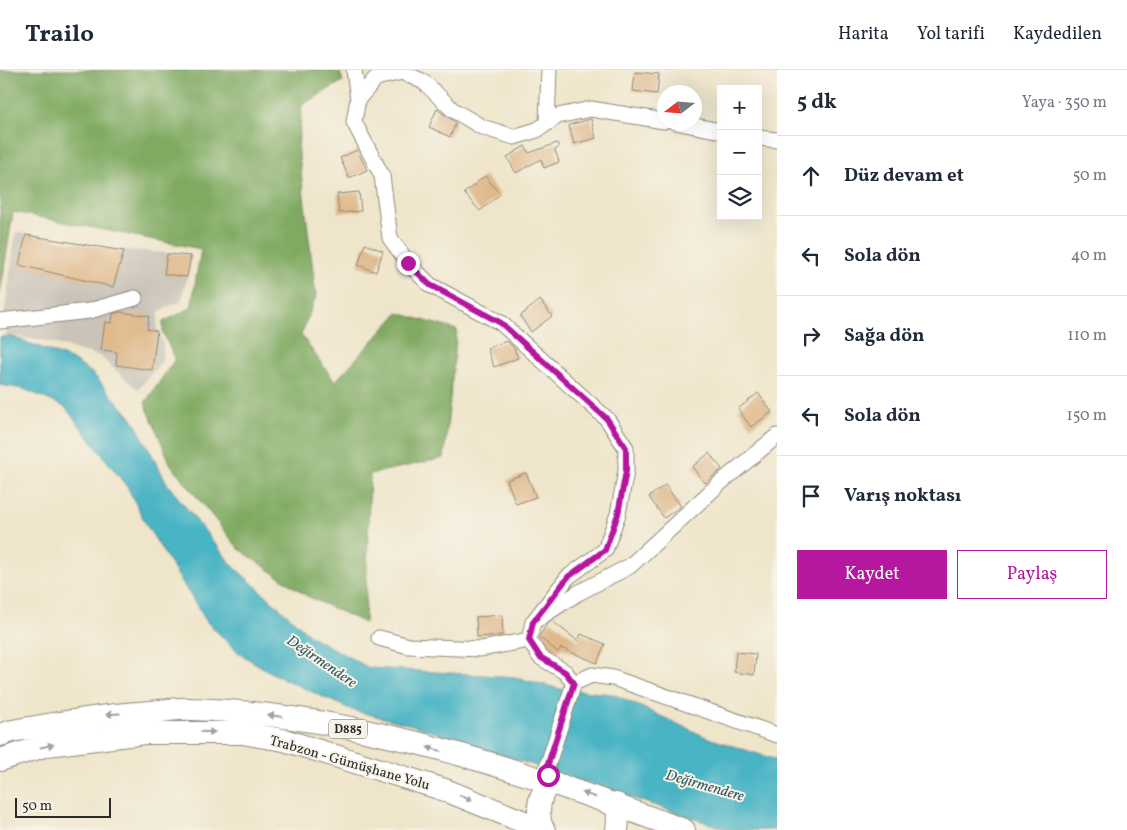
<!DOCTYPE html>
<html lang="tr">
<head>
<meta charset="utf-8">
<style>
  :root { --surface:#fff; --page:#f6f6f7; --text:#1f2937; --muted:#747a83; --line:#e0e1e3; --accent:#b5179e }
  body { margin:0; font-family:Vollkorn,serif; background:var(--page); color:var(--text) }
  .controls { position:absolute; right:15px; top:15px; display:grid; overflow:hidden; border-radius:0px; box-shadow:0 5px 20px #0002 }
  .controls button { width:45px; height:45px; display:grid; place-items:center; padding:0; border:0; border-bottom:1px solid var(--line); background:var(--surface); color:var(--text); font:25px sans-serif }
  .compass { position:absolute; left:657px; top:15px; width:45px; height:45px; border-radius:50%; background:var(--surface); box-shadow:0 5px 20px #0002; rotate:254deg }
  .scale { position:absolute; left:15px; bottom:12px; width:96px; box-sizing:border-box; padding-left:5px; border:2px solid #2b2b2b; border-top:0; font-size:14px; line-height:18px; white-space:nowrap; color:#2b2b2b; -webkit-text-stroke:4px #f7f3e8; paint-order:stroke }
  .stop { position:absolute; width:15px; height:15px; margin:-11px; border:4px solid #b5179e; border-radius:50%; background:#fff }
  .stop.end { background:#b5179e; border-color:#fff; box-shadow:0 1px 5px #0008 }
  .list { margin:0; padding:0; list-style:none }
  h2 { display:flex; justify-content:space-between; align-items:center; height:65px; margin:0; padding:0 20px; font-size:21px }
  h2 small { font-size:16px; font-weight:400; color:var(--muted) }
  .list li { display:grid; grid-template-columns:32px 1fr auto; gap:15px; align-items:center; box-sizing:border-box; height:80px; padding:0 20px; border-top:1px solid var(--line) }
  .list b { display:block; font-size:19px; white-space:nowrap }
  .list em { font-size:16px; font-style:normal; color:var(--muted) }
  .actions { display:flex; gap:10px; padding:15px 20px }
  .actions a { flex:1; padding:11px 0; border:1px solid var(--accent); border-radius:0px; text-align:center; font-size:18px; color:var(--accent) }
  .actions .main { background:var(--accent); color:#fff }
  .icon { flex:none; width:28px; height:28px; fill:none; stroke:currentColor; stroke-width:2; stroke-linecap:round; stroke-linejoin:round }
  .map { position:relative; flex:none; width:777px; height:760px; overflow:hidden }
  header { display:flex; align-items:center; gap:30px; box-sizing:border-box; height:70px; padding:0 25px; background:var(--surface); border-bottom:1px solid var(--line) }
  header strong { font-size:24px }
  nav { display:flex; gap:28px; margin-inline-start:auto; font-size:18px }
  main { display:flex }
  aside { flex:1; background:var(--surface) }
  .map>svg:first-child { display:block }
  .industrial { fill:#c9c3b8 }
  .forest { fill:#80aa62; stroke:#566a46 }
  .water { fill:#48b4c4; stroke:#3a7078 }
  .building { fill:#e0ba8d }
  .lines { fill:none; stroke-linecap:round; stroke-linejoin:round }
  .minor-casing { stroke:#8d887a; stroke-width:17 }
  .highway-casing { stroke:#8d887a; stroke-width:24 }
  .minor { stroke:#fff; stroke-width:15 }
  .highway { stroke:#fff; stroke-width:22 }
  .oneway { fill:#a0a0a0 }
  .route { stroke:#b5179e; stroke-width:6 }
  .labels { text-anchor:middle; stroke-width:4; stroke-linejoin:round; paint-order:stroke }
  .shield { fill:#f7f3e8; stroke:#686764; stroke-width:1 }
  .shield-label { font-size:12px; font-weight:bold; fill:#2b2b2b }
  .street-label { font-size:14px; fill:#2b2b2b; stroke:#f7f3e8 }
  .water-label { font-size:15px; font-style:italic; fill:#355b61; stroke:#f7f3e8 }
</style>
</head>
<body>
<header>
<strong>Trailo</strong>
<nav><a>Harita</a><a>Yol tarifi</a><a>Kaydedilen</a></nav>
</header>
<main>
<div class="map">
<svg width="777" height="760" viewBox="0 0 777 760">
  <rect width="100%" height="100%" fill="#f7f3e8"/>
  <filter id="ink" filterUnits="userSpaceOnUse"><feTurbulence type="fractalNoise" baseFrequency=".02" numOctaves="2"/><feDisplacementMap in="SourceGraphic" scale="10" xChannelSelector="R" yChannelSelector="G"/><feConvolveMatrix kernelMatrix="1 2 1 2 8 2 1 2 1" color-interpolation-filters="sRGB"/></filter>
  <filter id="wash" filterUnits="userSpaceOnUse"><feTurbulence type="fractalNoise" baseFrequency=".0096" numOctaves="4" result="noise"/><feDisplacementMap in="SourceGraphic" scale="20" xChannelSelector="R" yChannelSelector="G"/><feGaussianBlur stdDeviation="1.12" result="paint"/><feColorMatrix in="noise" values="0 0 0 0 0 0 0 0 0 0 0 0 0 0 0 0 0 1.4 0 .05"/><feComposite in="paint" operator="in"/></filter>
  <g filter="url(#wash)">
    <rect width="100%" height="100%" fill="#efe5ca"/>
    <polygon class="industrial" points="16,162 104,178 192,185 181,231 159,241 157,259 163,274 162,291 138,320 100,286 45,271 6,265 5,240"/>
    <polygon class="forest" points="0,0 339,0 343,11 302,35 298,77 316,226 301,265 335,312 398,243 457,260 444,388 370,404 365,553 307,526 239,479 171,395 145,333 175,289 163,263 163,252 191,238 201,179 13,142 0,225"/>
    <polygon class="water" points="10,266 71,289 92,303 134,351 168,415 232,495 312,567 369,598 515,607 560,619 613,624 708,668 777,690 777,760 729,760 412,655 352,640 277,606 240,584 207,552 147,456 128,418 65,337 24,319 0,315 0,267"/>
    <g id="blocks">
      <g class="building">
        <polygon points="635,2 659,4 657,24 633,21"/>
        <polygon points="437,39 456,53 450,67 429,57"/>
        <polygon points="591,49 596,68 574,74 569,55"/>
        <polygon points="557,73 559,77 555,80 559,92 544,98 541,89 516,103 507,87 525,76 529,83"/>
        <polygon points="357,80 367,100 349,108 340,88"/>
        <polygon points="485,106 500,124 480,141 464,123"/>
        <polygon points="359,122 361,141 339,143 337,124"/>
        <polygon points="26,165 124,181 113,217 19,195"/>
        <polygon points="365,174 383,181 376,202 358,195"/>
        <polygon points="167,184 191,186 187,207 164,204"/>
        <polygon points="540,230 552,246 531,262 520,246"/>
        <polygon points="120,242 149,246 147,259 157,261 152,300 116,295 117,282 101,280 105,252 112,253 113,244"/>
        <polygon points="507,271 514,278 518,288 494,297 487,278"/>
        <polygon points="758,323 772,342 751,357 738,339"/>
        <polygon points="709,383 722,399 705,413 692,397"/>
        <polygon points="526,403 536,427 516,434 507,410"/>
        <polygon points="665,415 681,436 664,448 649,427"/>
        <polygon points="502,545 503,565 477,567 476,547"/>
        <polygon points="552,551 578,571 581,564 605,574 597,593 561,578 558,582 539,567 547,554"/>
        <polygon points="736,582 756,584 754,605 734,602"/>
      </g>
    </g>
  </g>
  <g filter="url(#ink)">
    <use href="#blocks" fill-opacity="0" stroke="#8d887a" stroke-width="1"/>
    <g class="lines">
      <g class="minor-casing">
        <g id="minor">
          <polyline points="354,0 358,29 354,52 382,106 390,168 408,193 430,215 501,253 607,349 626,378 626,401 618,444 605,480 568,507 533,552"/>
          <polyline points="358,29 376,8 402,2 424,12 453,40 482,57 514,67 537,60 558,46 591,39 664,51"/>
          <polyline points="675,52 721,61"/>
          <polyline points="547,53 549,0"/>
          <polyline points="758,68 777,70"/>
          <polyline points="0,251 89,241 135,228"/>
          <polyline points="379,568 409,576 481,579 529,570"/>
          <polyline points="574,613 565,602 540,587 529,570 533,552 578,523 630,496 719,414 777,366"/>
          <polyline points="552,712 547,697 574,613 592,605 613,608 777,665"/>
        </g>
      </g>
      <g class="highway-casing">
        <g id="highway">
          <path d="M0,665L12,661C58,653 103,645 150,642C164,641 178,638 191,639C361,644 527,702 684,760"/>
          <polyline points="0,690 47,675 145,663 242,663 284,670 445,720 544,760"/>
          <path d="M542,759C537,742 537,724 552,712"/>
          <polyline points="617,760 618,749 617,734"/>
        </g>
      </g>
      <use href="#minor" class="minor"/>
      <use href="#highway" class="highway"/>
    </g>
    <defs><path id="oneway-solid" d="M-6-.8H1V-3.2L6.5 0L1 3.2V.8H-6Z" transform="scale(1.25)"/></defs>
    <g class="oneway">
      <use href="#oneway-solid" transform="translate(113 644) rotate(176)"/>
      <use href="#oneway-solid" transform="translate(275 646) rotate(-174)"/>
      <use href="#oneway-solid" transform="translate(208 662) rotate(1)"/>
      <use href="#oneway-solid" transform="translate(47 676) rotate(-13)"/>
      <use href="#oneway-solid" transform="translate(434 679) rotate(-165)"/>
      <use href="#oneway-solid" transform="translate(589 725) rotate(-161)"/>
      <use href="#oneway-solid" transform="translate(466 728) rotate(22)"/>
    </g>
  </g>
  <g class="lines" filter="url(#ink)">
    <polyline class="route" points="408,193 430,215 501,253 607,349 626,378 626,401 618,444 605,480 568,507 533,552 529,570 540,587 565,602 574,613 547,697 548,705"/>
  </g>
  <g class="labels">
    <rect class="shield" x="329" y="649.5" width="38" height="19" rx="4"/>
    <g class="shield-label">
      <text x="348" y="663">D885</text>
    </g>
    <g class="street-label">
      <text transform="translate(350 692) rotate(16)" y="5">Trabzon - Gümüşhane Yolu</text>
    </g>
    <g class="water-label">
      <text transform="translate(322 591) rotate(34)" y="5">Değirmendere</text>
      <text transform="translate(705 715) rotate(16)" y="5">Değirmendere</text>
    </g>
  </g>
</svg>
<div class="controls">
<button>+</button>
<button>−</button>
<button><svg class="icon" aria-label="layers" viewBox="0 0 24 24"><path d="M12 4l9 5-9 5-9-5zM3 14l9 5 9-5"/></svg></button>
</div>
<svg class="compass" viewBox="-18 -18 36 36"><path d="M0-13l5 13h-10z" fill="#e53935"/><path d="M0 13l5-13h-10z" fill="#747a83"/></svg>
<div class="scale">50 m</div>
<div class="stop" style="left:548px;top:705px"></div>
<div class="stop end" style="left:408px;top:193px"></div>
</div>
<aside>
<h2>5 dk<small>Yaya · 350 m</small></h2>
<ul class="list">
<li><svg class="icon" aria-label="ahead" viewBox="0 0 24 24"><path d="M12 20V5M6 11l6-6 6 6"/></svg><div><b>Düz devam et</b></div><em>50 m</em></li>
<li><svg class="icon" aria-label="left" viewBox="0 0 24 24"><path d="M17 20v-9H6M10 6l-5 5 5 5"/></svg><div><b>Sola dön</b></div><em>40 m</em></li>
<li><svg class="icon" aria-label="right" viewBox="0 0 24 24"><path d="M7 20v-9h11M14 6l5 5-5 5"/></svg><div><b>Sağa dön</b></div><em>110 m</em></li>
<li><svg class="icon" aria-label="left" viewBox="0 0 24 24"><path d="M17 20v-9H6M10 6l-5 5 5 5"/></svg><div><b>Sola dön</b></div><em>150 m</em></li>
<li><svg class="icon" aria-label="arrive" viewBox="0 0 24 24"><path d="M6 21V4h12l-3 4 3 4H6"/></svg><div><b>Varış noktası</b></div></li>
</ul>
<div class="actions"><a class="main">Kaydet</a><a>Paylaş</a></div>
</aside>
</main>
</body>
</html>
